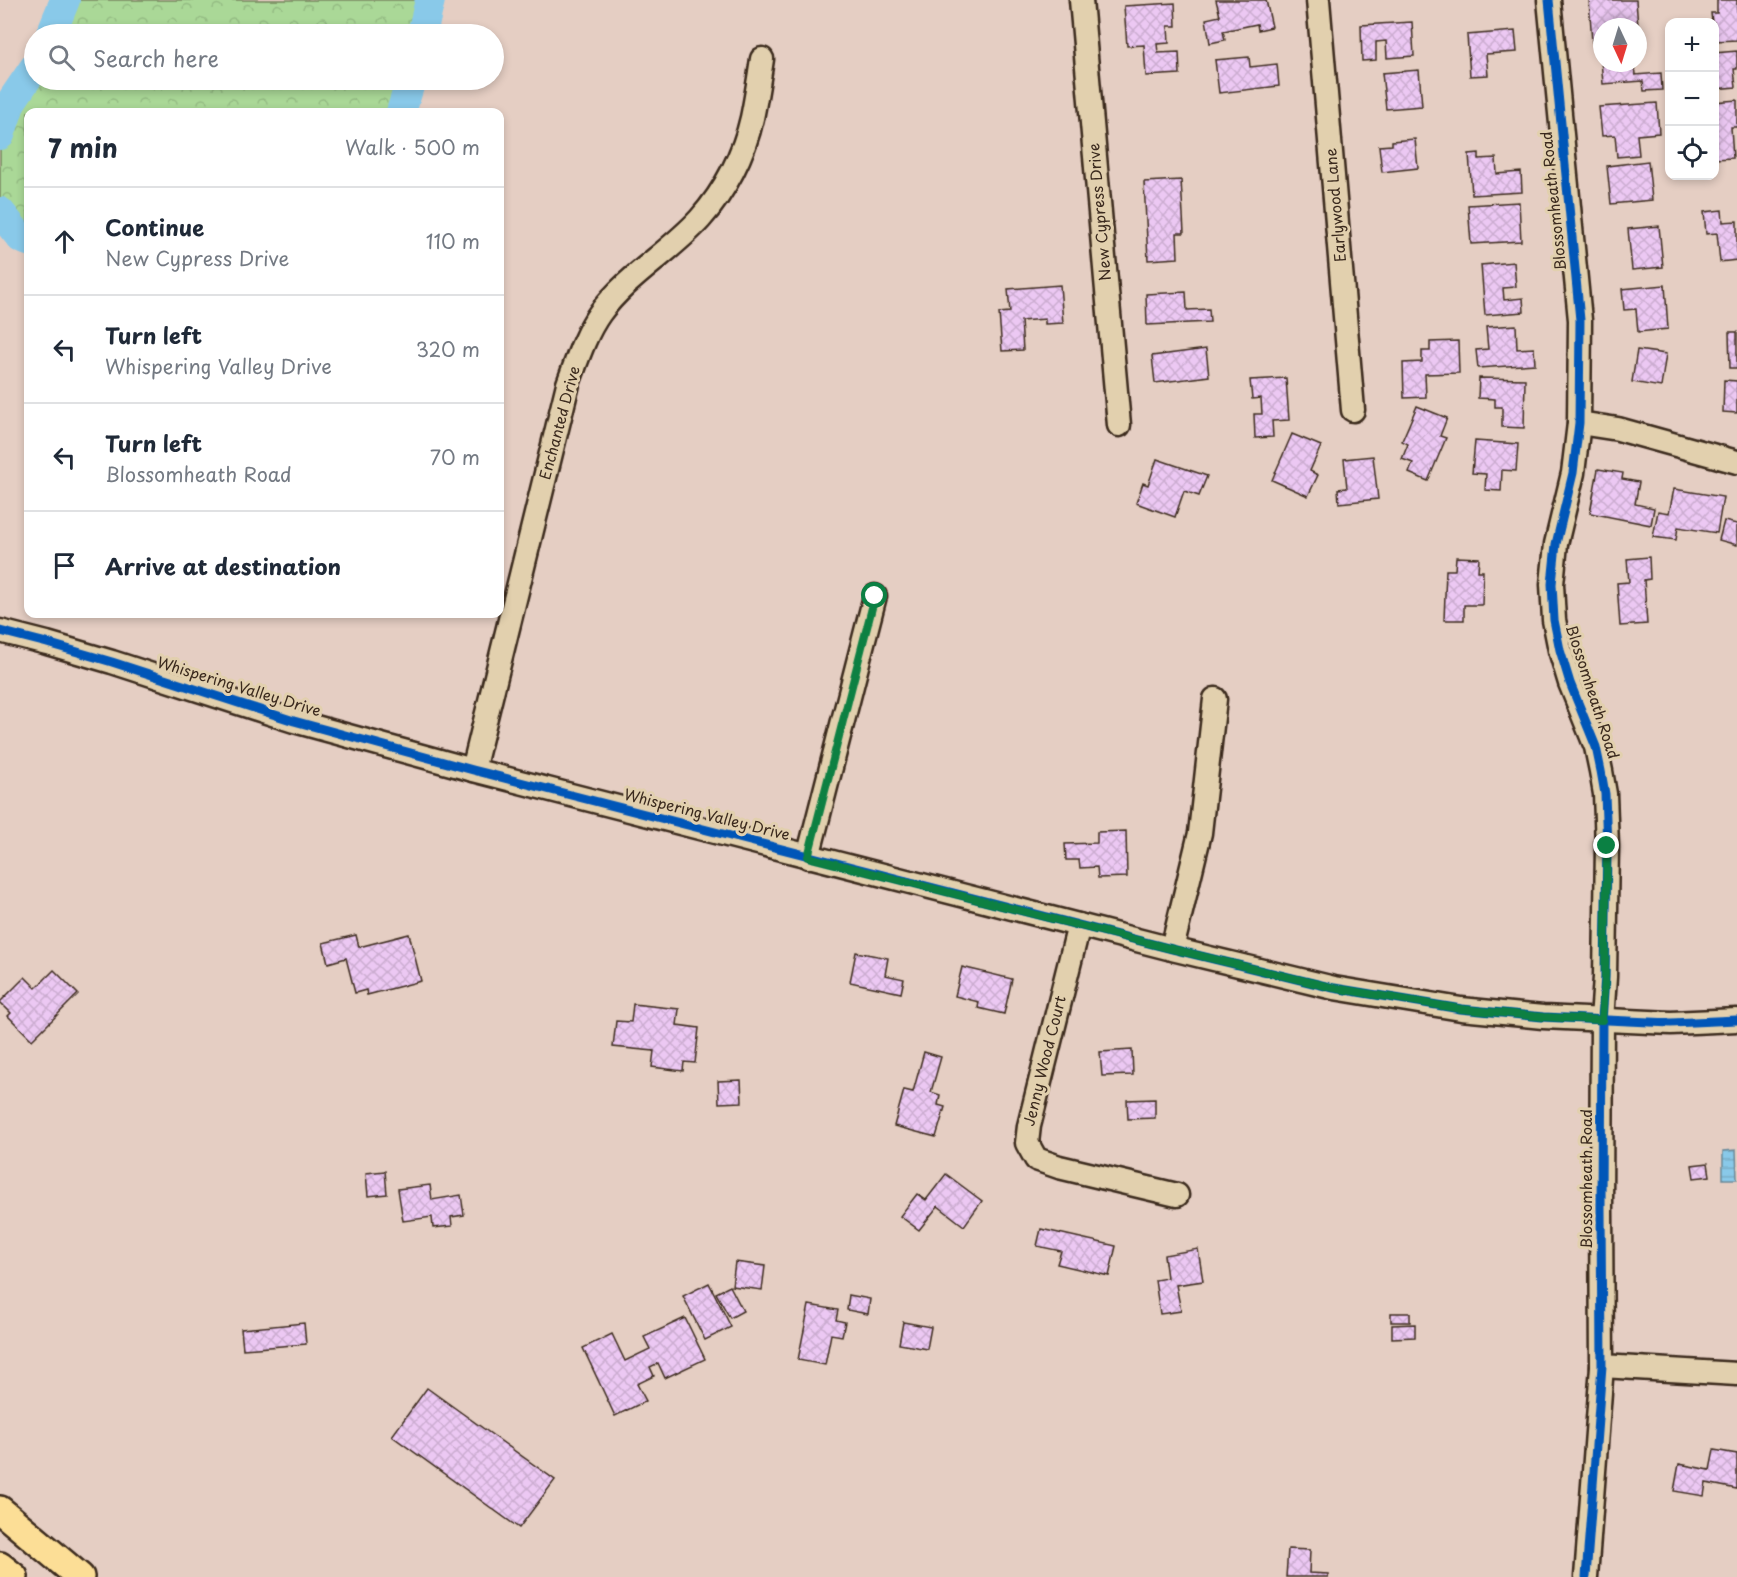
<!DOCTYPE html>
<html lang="en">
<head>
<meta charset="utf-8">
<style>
  :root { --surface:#fff; --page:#f6f6f7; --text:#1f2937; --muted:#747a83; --line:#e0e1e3 }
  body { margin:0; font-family:"Playpen Sans",sans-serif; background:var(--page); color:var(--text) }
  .controls { position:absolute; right:18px; top:18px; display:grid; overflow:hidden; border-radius:12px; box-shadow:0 3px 9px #0003 }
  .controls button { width:54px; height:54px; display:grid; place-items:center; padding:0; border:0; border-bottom:2px solid var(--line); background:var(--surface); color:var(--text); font:30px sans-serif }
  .compass { position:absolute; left:1593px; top:18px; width:54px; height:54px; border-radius:50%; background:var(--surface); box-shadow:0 3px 9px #0003; rotate:176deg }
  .stop { position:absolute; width:18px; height:18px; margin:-14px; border:4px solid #0b8043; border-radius:50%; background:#fff }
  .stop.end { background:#0b8043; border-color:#fff; box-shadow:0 2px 6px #0008 }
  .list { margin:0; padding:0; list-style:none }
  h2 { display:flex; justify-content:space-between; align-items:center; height:78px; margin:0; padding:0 24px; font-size:26px }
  h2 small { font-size:20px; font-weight:400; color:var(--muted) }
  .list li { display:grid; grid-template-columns:39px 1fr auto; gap:18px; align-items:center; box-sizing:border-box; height:108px; padding:0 24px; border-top:2px solid var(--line) }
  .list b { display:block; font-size:22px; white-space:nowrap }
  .list p { margin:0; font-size:20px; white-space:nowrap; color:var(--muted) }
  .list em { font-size:20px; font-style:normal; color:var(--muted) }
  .icon { flex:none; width:33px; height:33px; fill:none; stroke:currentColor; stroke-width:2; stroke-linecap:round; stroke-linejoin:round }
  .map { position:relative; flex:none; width:1737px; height:1577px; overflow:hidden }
  .search { position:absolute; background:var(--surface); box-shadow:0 3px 9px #0003; left:24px; top:24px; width:480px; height:66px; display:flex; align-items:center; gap:15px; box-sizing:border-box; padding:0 21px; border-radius:33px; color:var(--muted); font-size:22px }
  .panel { position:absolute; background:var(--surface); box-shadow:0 3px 9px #0003; left:24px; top:108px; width:480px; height:510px; border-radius:12px }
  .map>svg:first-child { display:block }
  .forest { fill:url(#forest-crowns); stroke:#72815a; stroke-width:1.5 }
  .water { fill:url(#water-rules); stroke:#6a8998; stroke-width:1.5 }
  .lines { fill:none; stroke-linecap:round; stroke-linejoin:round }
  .river { stroke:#89c9e9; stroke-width:30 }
  .building { fill:url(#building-cross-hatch); stroke:#3b2a1e; stroke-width:1.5 }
  .minor-casing { stroke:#3b2a1e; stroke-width:27 }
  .major-casing { stroke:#3b2a1e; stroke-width:32 }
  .minor { stroke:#e2d0ae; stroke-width:22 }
  .major { stroke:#fcde96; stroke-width:27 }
  .cycleway-casing { stroke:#e2d0ae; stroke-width:13 }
  .cycleway { stroke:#0057b8; stroke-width:9 }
  .route { stroke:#0b8043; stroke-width:8 }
  .labels { text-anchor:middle; stroke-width:6; stroke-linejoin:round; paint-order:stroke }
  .street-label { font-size:15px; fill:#3b2a1e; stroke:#e2d0ae }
</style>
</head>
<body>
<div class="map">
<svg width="1737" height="1577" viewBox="0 0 1737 1577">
  <defs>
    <pattern id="forest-crowns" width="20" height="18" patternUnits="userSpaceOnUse" patternTransform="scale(1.5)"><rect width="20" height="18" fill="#aad897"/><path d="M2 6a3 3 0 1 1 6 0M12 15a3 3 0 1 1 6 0" fill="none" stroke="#93ba82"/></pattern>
    <pattern id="water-rules" width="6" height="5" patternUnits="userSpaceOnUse" patternTransform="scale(1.5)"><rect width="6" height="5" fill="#89c9e9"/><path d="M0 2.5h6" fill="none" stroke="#77adc7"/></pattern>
    <pattern id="building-cross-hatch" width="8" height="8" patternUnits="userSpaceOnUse" patternTransform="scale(1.5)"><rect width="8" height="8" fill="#ecc8f3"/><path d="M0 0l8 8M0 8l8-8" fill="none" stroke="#cbacd0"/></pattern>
  </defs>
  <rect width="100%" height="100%" fill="#e5cec3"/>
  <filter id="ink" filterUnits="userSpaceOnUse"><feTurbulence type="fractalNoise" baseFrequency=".0167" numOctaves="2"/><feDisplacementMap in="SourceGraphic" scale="12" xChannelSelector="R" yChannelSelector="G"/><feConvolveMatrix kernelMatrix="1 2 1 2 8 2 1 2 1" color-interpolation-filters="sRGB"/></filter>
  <g filter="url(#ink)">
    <g class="forest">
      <polygon points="65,0 430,0 422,34 51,34"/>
      <polygon points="34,68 34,80 411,80 401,112 28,112 28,241 21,238 0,212 0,135 11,102"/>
    </g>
    <polygon class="water" points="1736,1150 1737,1179 1723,1179 1723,1151"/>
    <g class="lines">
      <g class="river">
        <polyline points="51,34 65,0"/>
        <polyline points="422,34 430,0"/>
        <polyline points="401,112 411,80"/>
        <polyline points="0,135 11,102 34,68"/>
        <polyline points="0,212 21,238 28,241"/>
      </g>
    </g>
    <g class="building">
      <polygon points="1216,0 1266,0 1272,27 1258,30 1257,24 1223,31 1225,40 1210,43 1206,19 1220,16"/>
      <polygon points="1589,0 1636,0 1638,27 1602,27 1602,41 1592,42"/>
      <polygon points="1717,0 1737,0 1737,40 1714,41 1714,22 1712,22 1711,13 1717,13"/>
      <polygon points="1175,3 1176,26 1168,26 1169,43 1157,44 1158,53 1179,52 1180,74 1146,76 1144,45 1127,46 1124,6"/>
      <polygon points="1412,22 1414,56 1387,58 1386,41 1376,42 1376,60 1362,61 1361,25"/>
      <polygon points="1515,31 1517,52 1486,54 1488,75 1470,76 1467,35"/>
      <polygon points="1600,48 1602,48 1602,63 1634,63 1635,75 1661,73 1662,90 1644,91 1643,81 1603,84"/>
      <polygon points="1737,51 1737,69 1734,69 1736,87 1714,89 1714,53"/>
      <polygon points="1249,57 1250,67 1277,64 1279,86 1219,93 1215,60"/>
      <polygon points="1419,70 1422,106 1386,109 1382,73"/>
      <polygon points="1737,100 1737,127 1731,127 1733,158 1714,159 1714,102"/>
      <polygon points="1657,103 1659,133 1637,135 1639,155 1617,157 1615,135 1602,136 1599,107"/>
      <polygon points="1415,139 1418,168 1382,172 1379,146 1392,145 1392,141"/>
      <polygon points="1479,153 1479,159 1496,158 1497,174 1521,172 1522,192 1472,195 1469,154"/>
      <polygon points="1648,161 1652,200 1611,204 1607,166"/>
      <polygon points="1181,180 1184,233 1177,233 1178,258 1148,260 1144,182"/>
      <polygon points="1519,202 1521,241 1471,244 1468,205"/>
      <polygon points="1722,210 1723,222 1737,221 1737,260 1720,262 1717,233 1706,234 1704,212"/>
      <polygon points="1659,226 1663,267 1632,270 1628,229"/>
      <polygon points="1514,262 1516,287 1503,288 1504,300 1523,298 1524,312 1485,315 1481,265"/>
      <polygon points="1060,285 1063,323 1045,324 1045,319 1021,321 1023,350 1002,351 999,313 1010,312 1008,289"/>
      <polygon points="1665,285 1668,329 1638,332 1636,309 1624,310 1622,289"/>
      <polygon points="1186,292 1187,310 1209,309 1210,322 1147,325 1146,294"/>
      <polygon points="1516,325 1517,349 1534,348 1535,364 1478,368 1476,350 1488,349 1486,327"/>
      <polygon points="1729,332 1737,332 1737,368 1730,368"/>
      <polygon points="1458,341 1459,373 1425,374 1426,397 1404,398 1403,363 1422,362 1422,351 1430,351 1430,342"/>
      <polygon points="1206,349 1209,376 1155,383 1152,356"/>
      <polygon points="1637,350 1666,354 1661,387 1632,382"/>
      <polygon points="1286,378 1289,420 1272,421 1273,437 1255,438 1254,414 1262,414 1261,398 1252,399 1250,380"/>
      <polygon points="1479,378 1525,379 1524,428 1502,427 1502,407 1495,407 1495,399 1478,398"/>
      <polygon points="1724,380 1737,381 1737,413 1723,412"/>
      <polygon points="1417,406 1447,418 1440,436 1446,438 1428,481 1409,473 1413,463 1402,459 1408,444 1402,441"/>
      <polygon points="1292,434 1321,446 1310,471 1318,475 1308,496 1272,480"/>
      <polygon points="1475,441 1518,444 1516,471 1502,470 1501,491 1485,490 1486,474 1472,473"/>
      <polygon points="1373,456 1378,499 1339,503 1338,489 1347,488 1344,459"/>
      <polygon points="1157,459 1207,476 1199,496 1184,491 1175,517 1136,503 1143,483 1148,485"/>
      <polygon points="1598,469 1623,473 1622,479 1639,482 1635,504 1654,508 1651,525 1590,513"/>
      <polygon points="1674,489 1723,497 1717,533 1678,527 1676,540 1653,537 1658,511 1669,513"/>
      <polygon points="1724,521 1737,524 1737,545 1719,540"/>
      <polygon points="1456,557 1479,558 1478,571 1483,571 1482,605 1464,605 1464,620 1444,620 1446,570 1455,570"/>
      <polygon points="1649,557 1650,579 1644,580 1647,624 1620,626 1617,583 1629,582 1627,559"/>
      <polygon points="1126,831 1127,877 1098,878 1097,867 1080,868 1079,860 1066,860 1065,844 1097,843 1097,832"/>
      <polygon points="409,934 421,981 367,995 366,990 355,993 346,958 328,963 323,943 356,935 359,947"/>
      <polygon points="856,952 888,958 885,975 904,979 901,993 850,982"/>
      <polygon points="962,967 1012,979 1004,1014 978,1008 979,1002 955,996"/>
      <polygon points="54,970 78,994 32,1040 8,1016 11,1013 0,1002 25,977 36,988"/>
      <polygon points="633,1004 679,1009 677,1025 699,1028 695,1063 684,1062 683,1071 652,1067 654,1051 613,1047 616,1021 631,1022"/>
      <polygon points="1132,1050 1133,1075 1102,1076 1100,1052"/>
      <polygon points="924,1052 941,1057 931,1092 940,1095 938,1105 945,1107 936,1137 894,1126 904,1090 913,1092"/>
      <polygon points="741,1080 742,1102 719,1103 718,1081"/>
      <polygon points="1155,1099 1155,1118 1128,1119 1127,1100"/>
      <polygon points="1708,1163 1710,1176 1694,1178 1692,1165"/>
      <polygon points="385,1171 387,1194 368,1196 366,1173"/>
      <polygon points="946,1174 982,1201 964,1226 938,1206 919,1230 900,1216 917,1194 926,1200"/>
      <polygon points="430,1185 432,1200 461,1195 464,1215 451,1217 452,1226 433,1228 432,1217 403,1221 398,1189"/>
      <polygon points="1041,1229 1116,1246 1109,1276 1057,1264 1061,1251 1037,1246"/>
      <polygon points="1198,1249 1203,1281 1176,1285 1181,1311 1160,1314 1155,1280 1167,1278 1164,1255"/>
      <polygon points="735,1262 765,1266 762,1290 732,1286"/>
      <polygon points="709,1283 731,1327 705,1340 683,1296"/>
      <polygon points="730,1286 743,1311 730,1318 716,1293"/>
      <polygon points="849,1295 870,1299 868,1314 847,1310"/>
      <polygon points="809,1305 838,1310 836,1320 845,1322 842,1336 831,1334 825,1365 798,1360"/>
      <rect x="1391" y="1313" width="19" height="9"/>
      <polygon points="685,1318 705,1359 665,1378 658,1363 650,1367 654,1376 637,1384 646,1401 615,1416 583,1348 612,1334 625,1361 650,1349 644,1337"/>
      <polygon points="903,1322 931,1327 927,1349 899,1344"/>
      <polygon points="304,1323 306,1344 243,1349 241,1329"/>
      <polygon points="1415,1324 1415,1337 1392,1338 1392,1325"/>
      <polygon points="427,1388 555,1480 519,1528 392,1436"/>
      <polygon points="1714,1450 1737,1454 1737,1489 1706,1483 1704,1496 1674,1491 1679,1464 1710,1470"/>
      <polygon points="1288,1549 1310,1550 1309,1573 1328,1574 1328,1577 1286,1577"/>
    </g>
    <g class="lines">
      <g class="minor-casing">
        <g id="minor">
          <polyline points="1081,0 1119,425"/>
          <polyline points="1318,0 1353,410"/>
          <polyline points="1549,0 1580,320 1579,423 1573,473 1556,544 1552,584 1554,620 1560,650 1570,683 1596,747 1601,771 1605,794 1607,846 1605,977 1602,1020 1601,1206 1602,1366 1586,1577"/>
          <polyline points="1579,423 1618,429 1737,462"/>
          <polyline points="0,631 47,643 112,662 294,721 473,770 1172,949 1334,988 1461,1009 1543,1017 1671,1023 1737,1020"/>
          <path d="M473,770L568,384C577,360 585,334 600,313C627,276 669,253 700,219C725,191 744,154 752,118C756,99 759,79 762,59"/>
          <polyline points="808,857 875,596"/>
          <polyline points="1079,925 1029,1126 1027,1143 1036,1159 1059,1167 1177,1195"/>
          <polyline points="1172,949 1200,833 1215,699"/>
          <polyline points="1602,1366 1737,1374"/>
        </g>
      </g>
      <g class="major-casing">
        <g id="major">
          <polyline points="0,1510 80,1577"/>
          <polyline points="0,1566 14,1577"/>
        </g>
      </g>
      <use href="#minor" class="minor"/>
      <use href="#major" class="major"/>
      <g class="cycleway-casing">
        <g id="cycleway">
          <polyline points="1549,0 1580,320 1579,423 1573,473 1556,544 1552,584 1554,620 1560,650 1570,683 1596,747 1601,771 1605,794 1607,846 1605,977 1602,1020 1601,1206 1602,1366 1586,1577"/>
          <polyline points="0,631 47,643 112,662 294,721 473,770 1172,949 1334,988 1461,1009 1543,1017 1671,1023 1737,1020"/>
        </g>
      </g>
      <use href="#cycleway" class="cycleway"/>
    </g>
  </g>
  <g class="lines" filter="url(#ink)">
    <polyline class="route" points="875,596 808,857 1172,949 1334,988 1461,1009 1543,1017 1602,1020 1605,977 1607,846"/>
  </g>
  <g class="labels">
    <g class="street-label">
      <text transform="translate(1554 201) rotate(-96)" y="5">Blossomheath Road</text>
      <text transform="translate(1336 205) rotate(-95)" y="5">Earlywood Lane</text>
      <text transform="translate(1100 212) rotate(-95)" y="5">New Cypress Drive</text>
      <text transform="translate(560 423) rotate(-75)" y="5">Enchanted Drive</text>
      <text transform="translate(239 687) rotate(17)" y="5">Whispering Valley Drive</text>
      <text transform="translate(1592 692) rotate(72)" y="5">Blossomheath Road</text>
      <text transform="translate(707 815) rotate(14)" y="5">Whispering Valley Drive</text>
      <text transform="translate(1045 1061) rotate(-76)" y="5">Jenny Wood Court</text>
      <text transform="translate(1587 1179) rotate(-90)" y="5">Blossomheath Road</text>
    </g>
  </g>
</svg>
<div class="controls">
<button>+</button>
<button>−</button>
<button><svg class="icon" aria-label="locate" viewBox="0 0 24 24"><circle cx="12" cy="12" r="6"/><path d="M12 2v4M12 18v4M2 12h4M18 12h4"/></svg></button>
</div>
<svg class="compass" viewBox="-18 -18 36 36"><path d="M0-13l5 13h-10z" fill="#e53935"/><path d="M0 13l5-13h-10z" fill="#747a83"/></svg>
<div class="stop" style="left:875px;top:596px"></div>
<div class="stop end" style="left:1607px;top:846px"></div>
<div class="search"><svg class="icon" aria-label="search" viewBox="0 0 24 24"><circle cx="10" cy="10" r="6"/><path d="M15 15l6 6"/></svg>Search here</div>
<section class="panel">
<h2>7 min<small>Walk · 500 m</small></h2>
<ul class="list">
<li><svg class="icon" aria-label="ahead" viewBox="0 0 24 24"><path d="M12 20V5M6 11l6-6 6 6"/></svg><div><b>Continue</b><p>New Cypress Drive</p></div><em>110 m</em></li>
<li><svg class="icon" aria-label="left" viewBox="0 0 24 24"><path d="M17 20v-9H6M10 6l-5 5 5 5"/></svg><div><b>Turn left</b><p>Whispering Valley Drive</p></div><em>320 m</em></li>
<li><svg class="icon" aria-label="left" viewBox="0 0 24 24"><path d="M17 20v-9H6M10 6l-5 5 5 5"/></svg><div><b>Turn left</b><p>Blossomheath Road</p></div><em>70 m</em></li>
<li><svg class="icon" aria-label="arrive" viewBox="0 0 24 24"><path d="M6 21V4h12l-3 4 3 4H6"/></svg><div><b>Arrive at destination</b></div></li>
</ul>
</section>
</div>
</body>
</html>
